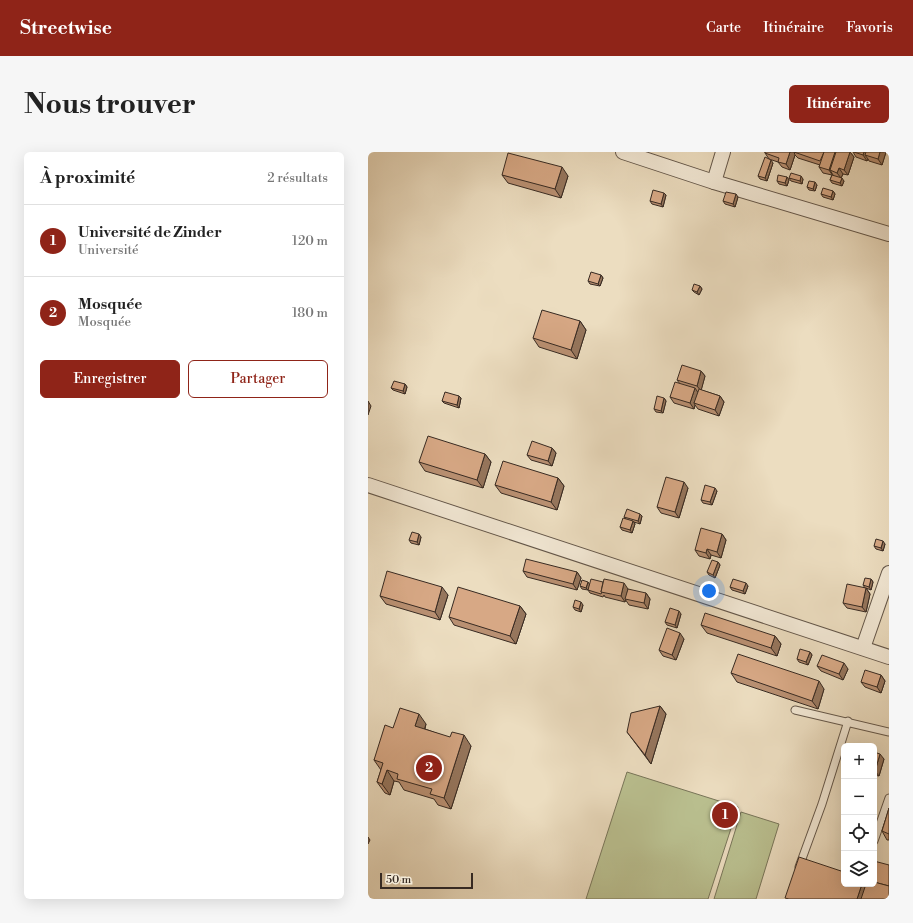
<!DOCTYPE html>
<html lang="fr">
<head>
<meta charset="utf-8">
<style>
  :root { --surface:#fff; --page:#f6f6f6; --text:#222; --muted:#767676; --line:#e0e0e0; --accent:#8f2418 }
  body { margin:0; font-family:"Libre Bodoni",serif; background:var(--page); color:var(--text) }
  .controls { position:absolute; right:12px; bottom:12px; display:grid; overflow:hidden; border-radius:6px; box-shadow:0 4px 16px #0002 }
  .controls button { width:36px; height:36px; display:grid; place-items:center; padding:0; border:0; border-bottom:1px solid var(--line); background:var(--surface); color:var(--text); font:20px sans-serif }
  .scale { position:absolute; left:12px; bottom:10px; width:93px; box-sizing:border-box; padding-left:4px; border:2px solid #372a22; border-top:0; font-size:11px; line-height:14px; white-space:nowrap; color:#372a22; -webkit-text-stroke:3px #f3e9d6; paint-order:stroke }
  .you { position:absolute; left:341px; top:439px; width:14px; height:14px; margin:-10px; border:3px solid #fff; border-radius:50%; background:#1a73e8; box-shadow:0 0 0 6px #1a73e833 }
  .badge { display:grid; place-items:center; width:26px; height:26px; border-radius:50%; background:var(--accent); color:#fff; font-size:13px; font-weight:700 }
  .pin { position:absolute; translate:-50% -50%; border:2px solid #fff; box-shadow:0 1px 4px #0006 }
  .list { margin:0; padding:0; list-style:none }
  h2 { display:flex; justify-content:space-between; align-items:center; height:52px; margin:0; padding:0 16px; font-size:17px }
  h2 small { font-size:13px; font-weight:400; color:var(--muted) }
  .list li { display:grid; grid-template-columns:26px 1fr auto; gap:12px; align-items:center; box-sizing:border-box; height:72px; padding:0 16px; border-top:1px solid var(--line) }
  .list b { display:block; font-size:15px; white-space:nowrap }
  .list p { margin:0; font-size:13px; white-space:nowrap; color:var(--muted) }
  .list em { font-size:13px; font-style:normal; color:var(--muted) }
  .actions { display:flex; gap:8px; padding:12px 16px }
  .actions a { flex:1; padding:9px 0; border:1px solid var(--accent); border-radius:6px; text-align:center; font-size:14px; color:var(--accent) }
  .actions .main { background:var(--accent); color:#fff }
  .icon { flex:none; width:22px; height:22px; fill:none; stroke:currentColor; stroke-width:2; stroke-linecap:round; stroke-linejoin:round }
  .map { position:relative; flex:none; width:521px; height:747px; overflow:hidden; border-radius:6px }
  header { display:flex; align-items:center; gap:24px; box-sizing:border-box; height:56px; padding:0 20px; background:var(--accent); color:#fff }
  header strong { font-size:19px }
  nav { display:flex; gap:22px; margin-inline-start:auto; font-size:14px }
  .intro { display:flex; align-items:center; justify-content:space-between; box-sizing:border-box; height:96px; padding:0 24px }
  h1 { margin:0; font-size:28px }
  .button { padding:10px 18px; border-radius:6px; background:var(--accent); color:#fff; font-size:14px; font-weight:700 }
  main { display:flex; gap:24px; padding:0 24px }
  aside { flex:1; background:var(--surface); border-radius:6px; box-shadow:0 4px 16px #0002 }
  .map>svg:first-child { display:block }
  .green { fill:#bac090; stroke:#787559 }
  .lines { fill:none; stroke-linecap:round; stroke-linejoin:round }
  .lane-casing { stroke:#64574a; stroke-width:9 }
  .street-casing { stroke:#64574a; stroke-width:16 }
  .lane { stroke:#f3e9d6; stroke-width:7 }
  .street { stroke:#f3e9d6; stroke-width:14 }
  .wall { fill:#b99072; stroke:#372a22 }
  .shaded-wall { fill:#96765d; stroke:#372a22 }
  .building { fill:#d7a885; stroke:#372a22 }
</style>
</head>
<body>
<header>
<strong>Streetwise</strong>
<nav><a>Carte</a><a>Itinéraire</a><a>Favoris</a></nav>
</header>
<div class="intro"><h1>Nous trouver</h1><a class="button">Itinéraire</a></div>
<main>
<aside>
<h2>À proximité<small>2 résultats</small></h2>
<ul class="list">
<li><span class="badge">1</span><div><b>Université de Zinder</b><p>Université</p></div><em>120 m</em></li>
<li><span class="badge">2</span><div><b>Mosquée</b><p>Mosquée</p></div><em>180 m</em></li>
</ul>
<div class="actions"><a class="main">Enregistrer</a><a>Partager</a></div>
</aside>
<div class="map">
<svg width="521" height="747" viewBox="0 0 521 747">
  <rect width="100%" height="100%" fill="#ecddc0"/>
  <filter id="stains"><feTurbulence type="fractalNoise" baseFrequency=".005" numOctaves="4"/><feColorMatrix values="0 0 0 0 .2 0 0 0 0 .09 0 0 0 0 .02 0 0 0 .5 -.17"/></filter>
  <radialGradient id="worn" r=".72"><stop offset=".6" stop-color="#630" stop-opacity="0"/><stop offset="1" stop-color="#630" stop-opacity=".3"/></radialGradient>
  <g class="green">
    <polygon points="259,620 370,655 340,747 218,747"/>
    <polygon points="373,660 411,672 388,747 346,747"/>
  </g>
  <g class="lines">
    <g class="lane-casing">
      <g id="lane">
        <polyline points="427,558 521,580"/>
        <polyline points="506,689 521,646"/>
        <polyline points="431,715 454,652 480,569"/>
      </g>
    </g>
    <g class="street-casing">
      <g id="street">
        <polyline points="255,0 346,30 521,82"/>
        <polyline points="346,30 355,0"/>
        <polyline points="0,333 521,505"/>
        <polyline points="495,496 521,421"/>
      </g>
    </g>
    <use href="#lane" class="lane"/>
    <use href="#street" class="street"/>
  </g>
  <g class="wall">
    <polygon points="397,0 482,0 486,5 480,23 475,22 473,26 476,29 474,34 464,31 462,28 464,23 455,21 451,15 452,13 430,6 427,3 422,18 414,15 410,10 401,7 397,1"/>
    <polygon points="485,0 518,0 514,13 501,9 500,7 499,9 488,5"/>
    <polygon points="405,11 399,29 392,27 390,24"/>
    <polygon points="134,23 200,24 193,46 140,31"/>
    <polygon points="419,25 421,28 419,34 411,32 409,29"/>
    <polygon points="421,26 435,27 434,32 423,29"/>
    <polygon points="449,33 447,39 441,38 439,35"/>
    <polygon points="465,39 467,42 465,48 455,45 453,42"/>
    <polygon points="298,43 295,55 284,52 282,49"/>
    <polygon points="370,45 367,55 357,52 355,49"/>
    <polygon points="233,123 235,126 232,134 222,132 220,129"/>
    <polygon points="332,134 334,137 331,143 326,140 324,138"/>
    <polygon points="212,169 218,178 209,207 171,195 165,186"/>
    <polygon points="333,219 337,224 333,238 352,244 356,250 351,264 330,257 327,253 326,257 306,251 302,245 312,232 309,228"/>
    <polygon points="37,232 39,235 37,242 25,238 23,236"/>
    <polygon points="91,244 93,246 91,256 76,251 74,249"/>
    <polygon points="296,246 298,249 295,261 288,260 286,257"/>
    <polygon points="184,296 188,301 184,314 163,308 159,303"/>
    <polygon points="117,302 123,310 115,336 57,319 51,310"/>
    <polygon points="190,326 196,334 189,358 133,341 127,333"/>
    <polygon points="320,336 311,366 293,361 289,355"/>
    <polygon points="349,339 344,353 335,351 333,348"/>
    <polygon points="272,362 274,364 272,372 266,370 267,372 264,381 254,378 252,375 258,367 256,365"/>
    <polygon points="354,382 358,388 353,406 343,403 342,407 331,404 327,398"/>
    <polygon points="53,385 51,393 43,391 41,388"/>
    <polygon points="517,392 515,399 508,397 506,394"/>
    <polygon points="350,410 352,413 347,426 341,423 339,420"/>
    <polygon points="155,419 209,420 213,426 209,438 159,425"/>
    <polygon points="503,427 505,430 503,438 498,436 502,442 498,460 479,456 475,451 497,436 495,433"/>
    <polygon points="221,433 260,437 257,450 237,445 236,443 235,445 222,441 220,438 214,437 212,434"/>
    <polygon points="380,434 377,442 364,438 362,435"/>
    <polygon points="278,441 282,447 280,457 261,453 257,447"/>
    <polygon points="80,443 72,468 18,452 12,444"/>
    <polygon points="215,453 213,460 207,458 205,455"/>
    <polygon points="152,454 158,462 148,492 86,473 81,465"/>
    <polygon points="313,462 309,476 299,473 297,470"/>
    <polygon points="333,473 407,484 413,492 409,504 339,481"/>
    <polygon points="316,487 308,508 295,504 291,498"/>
    <polygon points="442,500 444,503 440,513 431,510 429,507"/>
    <polygon points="449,514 480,517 475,528 453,519"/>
    <polygon points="363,521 456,537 450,557 369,530"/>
    <polygon points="513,523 517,529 513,541 497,535 493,530"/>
    <polygon points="292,554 298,562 283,612 259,580"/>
    <polygon points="58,572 57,577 103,594 83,657 70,653 66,647 36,638 31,630 26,629 22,643 17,641 9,630 13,618 6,608 25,576"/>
    <polygon points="506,600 516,607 511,624 506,623"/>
    <polygon points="521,656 521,688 519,688 514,679"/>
  </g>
  <g class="shaded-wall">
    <polygon points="422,0 428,0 426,0 427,3 422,18 418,12"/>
    <polygon points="467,0 472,0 462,18 465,23 465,24 461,18"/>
    <polygon points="482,0 486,5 480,23 476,18"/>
    <polygon points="496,0 502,0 497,3 500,7 499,9 495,3"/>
    <polygon points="512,0 518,0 514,13 510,7"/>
    <polygon points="403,8 405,11 399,29 397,26"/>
    <polygon points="194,15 200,24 193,46 187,37"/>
    <polygon points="471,16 475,22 473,26 469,21"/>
    <polygon points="433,24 435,27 434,32 432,29"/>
    <polygon points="419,25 421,28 419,34 417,31"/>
    <polygon points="474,26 476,29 474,34 472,31"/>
    <polygon points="447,30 449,33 447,39 445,37"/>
    <polygon points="465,39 467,42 465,48 463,45"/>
    <polygon points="296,41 298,43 295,55 293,52"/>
    <polygon points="368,42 370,45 367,55 365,52"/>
    <polygon points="233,123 235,126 232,134 230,132"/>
    <polygon points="332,134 334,137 331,143 329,140"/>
    <polygon points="212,169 218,178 209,207 203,198"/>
    <polygon points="333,219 337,224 333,239 329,234"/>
    <polygon points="37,232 39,235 37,242 35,239"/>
    <polygon points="327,236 331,242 326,251 327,253 326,257 322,251"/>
    <polygon points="91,244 93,246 91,256 89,253"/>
    <polygon points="352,244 356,250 351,264 347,258"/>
    <polygon points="296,246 298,249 295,261 293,259"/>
    <polygon points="0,249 3,254 0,263"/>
    <polygon points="184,296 188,301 184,314 180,309"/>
    <polygon points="117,302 123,310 115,336 109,328"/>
    <polygon points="190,326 196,334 189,358 183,350"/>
    <polygon points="316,330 320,336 311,366 307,360"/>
    <polygon points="347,336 349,339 344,353 342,350"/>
    <polygon points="272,362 274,364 272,372 270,369"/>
    <polygon points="265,369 267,372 264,381 262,378"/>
    <polygon points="51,382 53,385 51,393 49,390"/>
    <polygon points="354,382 358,388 353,406 349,400"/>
    <polygon points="515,389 517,392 515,399 513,396"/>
    <polygon points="339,397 343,403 342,407 338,401"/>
    <polygon points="350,410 352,413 347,426 345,423"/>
    <polygon points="209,420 213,426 209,438 205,432"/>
    <polygon points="503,427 505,430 503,438 501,435"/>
    <polygon points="220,430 222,433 220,438 218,436"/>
    <polygon points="256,431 260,437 257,450 253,444"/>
    <polygon points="378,431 380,434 377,442 375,439"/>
    <polygon points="74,435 80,443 72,468 67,460"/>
    <polygon points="498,436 502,442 498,460 494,455"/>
    <polygon points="278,441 282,447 280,457 276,451"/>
    <polygon points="213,450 215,453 213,460 211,457"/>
    <polygon points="152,454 158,462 148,492 142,484"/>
    <polygon points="311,459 313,462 309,476 307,473"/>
    <polygon points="312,481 316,487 308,508 304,503"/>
    <polygon points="407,484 413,492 409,504 403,496"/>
    <polygon points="442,500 444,503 440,513 438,510"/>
    <polygon points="476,511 480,517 475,528 471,522"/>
    <polygon points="513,523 517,529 513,541 509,535"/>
    <polygon points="451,529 456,537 450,557 444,549"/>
    <polygon points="292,554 298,562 283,612 277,603"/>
    <polygon points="51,562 58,572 54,585 47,574"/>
    <polygon points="96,583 103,594 83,657 76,646"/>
    <polygon points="512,602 516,607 511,624 507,619"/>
    <polygon points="19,618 26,629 22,643 14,632"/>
    <polygon points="0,685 2,688 0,692"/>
    <polygon points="494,732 500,732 500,747 489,747"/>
  </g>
  <g class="building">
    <polygon points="397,0 422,0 418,12 410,10 411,6 397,1"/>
    <polygon points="426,0 456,0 452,9"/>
    <polygon points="456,0 467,0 461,18 451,15"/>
    <polygon points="468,0 482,0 476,18 471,16 469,21 462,18"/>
    <polygon points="486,0 496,0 495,3"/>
    <polygon points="498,0 512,0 510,7 497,3"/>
    <polygon points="140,1 194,15 187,37 134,23"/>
    <polygon points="397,5 403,8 397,26 390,24"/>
    <polygon points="423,21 433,24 432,29 421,26"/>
    <polygon points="410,23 419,25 417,31 409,29"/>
    <polygon points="464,23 474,26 472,31 462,28"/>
    <polygon points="441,29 447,30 445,37 439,35"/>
    <polygon points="455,36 465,39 463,45 453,42"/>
    <polygon points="285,38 296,41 293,52 282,49"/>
    <polygon points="358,40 368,42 365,52 355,49"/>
    <polygon points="223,120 233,123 230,132 220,129"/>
    <polygon points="326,132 332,134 329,140 324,138"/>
    <polygon points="174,158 212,169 203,198 165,186"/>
    <polygon points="314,213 333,219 329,234 309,228"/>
    <polygon points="26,229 37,232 35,239 23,236"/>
    <polygon points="307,230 327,236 322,251 302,245"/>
    <polygon points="331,237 352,244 347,258 326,251"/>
    <polygon points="77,240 91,244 89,253 74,249"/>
    <polygon points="289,244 296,246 293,259 286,257"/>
    <polygon points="60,284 117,302 109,328 51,310"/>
    <polygon points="164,289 184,296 180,309 159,303"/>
    <polygon points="135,309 190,326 183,350 127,333"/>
    <polygon points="298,325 316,330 307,360 289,355"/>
    <polygon points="337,333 347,336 342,350 333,348"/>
    <polygon points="259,357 272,362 270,369 256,365"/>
    <polygon points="255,366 265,369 262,378 252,375"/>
    <polygon points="333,376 354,382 349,400 339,397 338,401 327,398"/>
    <polygon points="44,380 51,382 49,390 41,388"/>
    <polygon points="508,387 515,389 513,396 506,394"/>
    <polygon points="158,407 209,420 205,432 155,419"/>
    <polygon points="344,408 350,410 345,423 339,420"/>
    <polygon points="19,419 74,435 67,460 12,444"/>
    <polygon points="497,426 503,427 501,435 495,433"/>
    <polygon points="223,427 235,430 233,440 234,440 233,442 220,438"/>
    <polygon points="236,427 256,431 253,444 233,440"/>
    <polygon points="365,427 378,431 375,439 362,435"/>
    <polygon points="214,428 220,430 218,436 212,434"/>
    <polygon points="479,432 498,436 494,455 475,451"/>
    <polygon points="90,435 152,454 142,484 81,465"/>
    <polygon points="260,437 278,441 276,451 257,447"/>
    <polygon points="207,448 213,450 211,457 205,455"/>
    <polygon points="302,456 311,459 307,473 297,470"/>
    <polygon points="337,461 407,484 403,496 333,473"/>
    <polygon points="299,476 312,481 304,503 291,498"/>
    <polygon points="432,497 442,500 438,510 429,507"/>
    <polygon points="370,502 451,529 444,549 363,521"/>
    <polygon points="454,503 476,511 471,522 449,514"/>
    <polygon points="497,518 513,523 509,535 493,530"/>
    <polygon points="292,554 277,603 259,580 263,561"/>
    <polygon points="32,556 51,562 47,574 82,585 84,580 96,583 76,646 62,642 64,637 29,627 30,622 19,618 14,632 9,630 15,611 6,608 17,573 25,576"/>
    <polygon points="506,600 512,602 507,619 506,619"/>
    <polygon points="521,656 521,682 514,679"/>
    <polygon points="431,705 476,720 476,732 494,732 489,747 421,747 417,746"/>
    <polygon points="506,709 521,713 521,734 506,730"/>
    <polygon points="506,730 521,734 521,747 493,747 498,732 506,732"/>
  </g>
  <rect width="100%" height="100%" filter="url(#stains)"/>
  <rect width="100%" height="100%" fill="url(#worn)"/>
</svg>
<div class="controls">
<button>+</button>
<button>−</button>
<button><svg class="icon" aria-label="locate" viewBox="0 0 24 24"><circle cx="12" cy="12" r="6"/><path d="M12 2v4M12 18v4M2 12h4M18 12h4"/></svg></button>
<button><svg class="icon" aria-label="layers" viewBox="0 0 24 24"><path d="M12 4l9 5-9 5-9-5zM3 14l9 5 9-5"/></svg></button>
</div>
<div class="scale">50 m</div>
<div class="you"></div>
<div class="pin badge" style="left:357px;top:663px">1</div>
<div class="pin badge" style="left:61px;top:616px">2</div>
</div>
</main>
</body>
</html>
